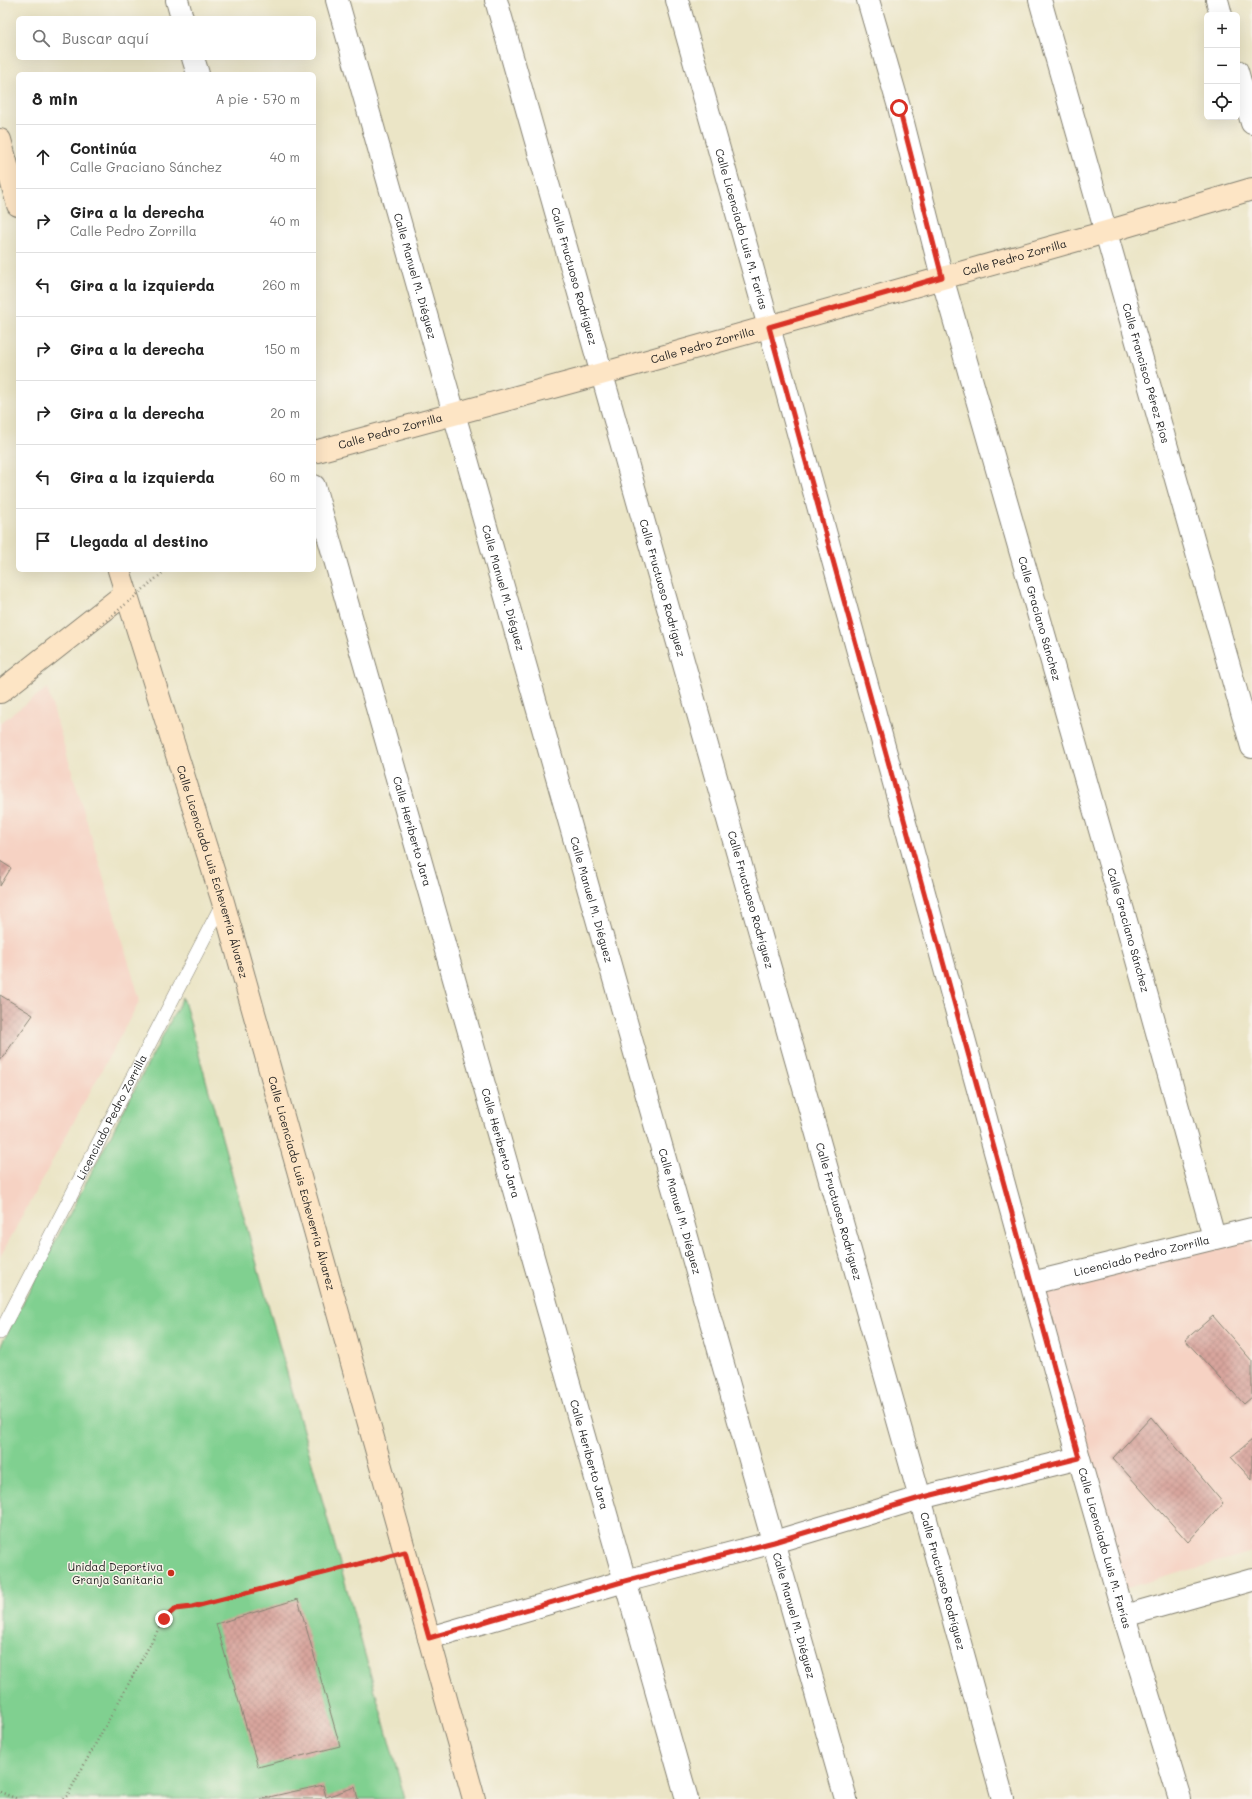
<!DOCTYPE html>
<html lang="es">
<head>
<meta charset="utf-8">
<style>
  :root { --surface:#fff; --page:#f2f2f2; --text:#222; --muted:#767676; --line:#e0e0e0 }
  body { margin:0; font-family:Mali,sans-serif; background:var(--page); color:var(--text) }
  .controls { position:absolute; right:12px; top:12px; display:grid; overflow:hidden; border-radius:6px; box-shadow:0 4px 16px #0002 }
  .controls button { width:36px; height:36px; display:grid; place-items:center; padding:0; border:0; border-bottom:1px solid var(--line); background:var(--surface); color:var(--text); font:20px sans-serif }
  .stop { position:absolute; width:12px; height:12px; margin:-9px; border:3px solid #d93025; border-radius:50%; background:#fff }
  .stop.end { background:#d93025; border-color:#fff; box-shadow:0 1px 4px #0008 }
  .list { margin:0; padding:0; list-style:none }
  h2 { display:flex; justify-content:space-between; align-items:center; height:52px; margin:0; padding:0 16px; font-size:17px }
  h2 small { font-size:13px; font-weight:400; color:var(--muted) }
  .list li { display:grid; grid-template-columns:26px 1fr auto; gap:12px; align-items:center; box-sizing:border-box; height:64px; padding:0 16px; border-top:1px solid var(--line) }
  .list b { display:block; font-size:15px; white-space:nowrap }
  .list p { margin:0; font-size:13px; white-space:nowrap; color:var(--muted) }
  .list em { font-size:13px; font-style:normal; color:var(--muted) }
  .icon { flex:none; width:22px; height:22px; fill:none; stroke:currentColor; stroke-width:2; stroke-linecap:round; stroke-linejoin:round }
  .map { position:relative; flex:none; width:1252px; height:1799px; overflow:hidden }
  .search { position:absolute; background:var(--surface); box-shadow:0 4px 16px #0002; left:16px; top:16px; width:300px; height:44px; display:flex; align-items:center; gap:10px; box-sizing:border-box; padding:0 14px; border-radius:6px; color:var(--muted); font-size:15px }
  .panel { position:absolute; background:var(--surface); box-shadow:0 4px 16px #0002; left:16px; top:72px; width:300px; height:500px; border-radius:6px }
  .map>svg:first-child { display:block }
  .built { fill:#f6d2c3 }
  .pitch { fill:#80d090; stroke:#4e7656 }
  .building { fill:url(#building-cross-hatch) }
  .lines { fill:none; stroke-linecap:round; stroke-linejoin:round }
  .lane-casing { stroke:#848071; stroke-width:14 }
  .street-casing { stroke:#848071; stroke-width:24 }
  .secondary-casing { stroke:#848071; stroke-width:24 }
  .path { stroke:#848071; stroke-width:2.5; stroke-dasharray:1 3; stroke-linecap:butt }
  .lane { stroke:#fff; stroke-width:13 }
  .street { stroke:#fff; stroke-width:22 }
  .secondary { stroke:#fde5c5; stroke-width:22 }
  .path-bridge { stroke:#848071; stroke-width:2.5; stroke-dasharray:1 3; stroke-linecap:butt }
  .route { stroke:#d93025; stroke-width:5 }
  .poi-dot { fill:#c8321e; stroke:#f7f3e8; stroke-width:1.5 }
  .labels { text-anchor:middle; stroke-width:3; stroke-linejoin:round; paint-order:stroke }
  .street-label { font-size:11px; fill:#1c1c1c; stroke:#f7f3e8 }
  .poi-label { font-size:11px; fill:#1c1c1c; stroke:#f7f3e8; text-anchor:end }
</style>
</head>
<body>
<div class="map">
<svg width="1252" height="1799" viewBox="0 0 1252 1799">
  <defs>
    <pattern id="building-cross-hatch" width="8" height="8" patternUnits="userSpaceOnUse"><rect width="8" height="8" fill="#d8a59d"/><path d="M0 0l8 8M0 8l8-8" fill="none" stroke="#b98d87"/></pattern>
  </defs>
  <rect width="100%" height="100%" fill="#f7f3e8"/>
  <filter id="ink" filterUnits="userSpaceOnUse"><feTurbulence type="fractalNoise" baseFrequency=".025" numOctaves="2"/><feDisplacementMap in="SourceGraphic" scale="8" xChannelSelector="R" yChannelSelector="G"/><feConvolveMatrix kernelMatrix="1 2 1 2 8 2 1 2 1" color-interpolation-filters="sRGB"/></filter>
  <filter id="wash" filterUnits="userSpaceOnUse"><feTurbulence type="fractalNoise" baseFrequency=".012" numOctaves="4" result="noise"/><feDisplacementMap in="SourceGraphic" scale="16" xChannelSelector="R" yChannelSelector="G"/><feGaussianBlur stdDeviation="0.9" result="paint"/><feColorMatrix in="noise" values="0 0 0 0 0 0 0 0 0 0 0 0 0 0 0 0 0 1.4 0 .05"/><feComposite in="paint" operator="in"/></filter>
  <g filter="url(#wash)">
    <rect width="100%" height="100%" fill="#ebe5c6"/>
    <g class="built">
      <polygon points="47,688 140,1000 0,1257 0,723"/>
      <polygon points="1252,1238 1252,1552 1120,1590 1043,1288"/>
    </g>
    <polygon class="pitch" points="183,997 405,1799 0,1799 0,1347"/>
    <g id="blocks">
      <g class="building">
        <polygon points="0,861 11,868 0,886"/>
        <polygon points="0,995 33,1015 0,1061"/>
        <polygon points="1213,1316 1252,1361 1252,1397 1244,1404 1185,1340"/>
        <polygon points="1151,1417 1223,1503 1188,1542 1113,1458"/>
        <polygon points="1252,1440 1252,1480 1231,1457"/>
        <polygon points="298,1599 340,1746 258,1767 216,1624"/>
        <polygon points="323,1785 326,1797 355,1787 358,1799 260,1799"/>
      </g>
    </g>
  </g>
  <g filter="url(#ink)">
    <use href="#blocks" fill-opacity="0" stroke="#848071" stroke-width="1"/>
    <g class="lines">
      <g class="lane-casing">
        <g id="lane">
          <path id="s1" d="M0,1333L223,902"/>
        </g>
      </g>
      <g class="street-casing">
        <g id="street">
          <polyline points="177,0 182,18"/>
          <path id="s2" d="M337,0L846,1799"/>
          <path id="s3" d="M496,0L920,1498L1003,1799"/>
          <path id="s4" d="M677,0L769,327L1079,1458L1124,1616L1180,1799"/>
          <path id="s5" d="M868,0L899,107L942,277L1128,928L1214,1237"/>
          <path id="s6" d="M1040,0L1252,747"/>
          <polyline points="1217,0 1221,15"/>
          <polyline points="193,58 198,74"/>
          <polyline points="1237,71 1252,123"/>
          <path id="s7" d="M314,486L687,1799"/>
          <path id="s8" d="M1032,1283L1252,1229"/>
          <polyline points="1124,1616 1252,1580"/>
          <polyline points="429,1638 625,1581 774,1542 920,1498 1079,1458"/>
        </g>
      </g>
      <g class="secondary-casing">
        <g id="secondary">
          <polyline points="0,140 18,205"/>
          <path id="s9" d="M314,452L601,374L1106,232L1252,189"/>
          <path id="s10" d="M119,570L223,902L474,1799"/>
          <polyline points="0,692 126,593"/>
        </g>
      </g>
      <g class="path">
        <polyline points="0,1792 18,1799"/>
        <polyline points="63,1799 67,1796 164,1619 175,1609 192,1607 379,1558"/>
      </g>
      <use href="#lane" class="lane"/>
      <use href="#street" class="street"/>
      <use href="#secondary" class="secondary"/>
      <polyline class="path-bridge" points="88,636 166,570"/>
    </g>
  </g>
  <g class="lines" filter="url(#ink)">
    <polyline class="route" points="164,1619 175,1609 192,1607 405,1552 429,1638 625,1581 774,1542 920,1498 1079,1458 769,327 942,277 899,108"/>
  </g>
  <circle class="poi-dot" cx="171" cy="1573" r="4"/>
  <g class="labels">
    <g class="street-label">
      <text dy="4" stroke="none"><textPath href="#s4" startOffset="238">Calle Licenciado Luis M. Farías</textPath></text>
      <text dy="4" stroke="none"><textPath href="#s9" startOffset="727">Calle Pedro Zorrilla</textPath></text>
      <text dy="4" stroke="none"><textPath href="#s2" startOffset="287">Calle Manuel M. Diéguez</textPath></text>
      <text dy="4" stroke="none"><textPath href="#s3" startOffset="287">Calle Fructuoso Rodríguez</textPath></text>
      <text dy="4" stroke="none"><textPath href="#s9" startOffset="403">Calle Pedro Zorrilla</textPath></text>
      <text dy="4" stroke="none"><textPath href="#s6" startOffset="388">Calle Francisco Pérez Ríos</textPath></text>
      <text dy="4" stroke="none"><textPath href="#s9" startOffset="79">Calle Pedro Zorrilla</textPath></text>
      <text dy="4" stroke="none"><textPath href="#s2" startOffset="611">Calle Manuel M. Diéguez</textPath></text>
      <text dy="4" stroke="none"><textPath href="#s3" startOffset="611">Calle Fructuoso Rodríguez</textPath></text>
      <text dy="4" stroke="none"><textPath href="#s5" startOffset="642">Calle Graciano Sánchez</textPath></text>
      <text dy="4" stroke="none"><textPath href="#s7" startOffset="359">Calle Heriberto Jara</textPath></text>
      <text dy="4" stroke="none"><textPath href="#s10" startOffset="316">Calle Licenciado Luis Echeverría Álvarez</textPath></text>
      <text dy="4" stroke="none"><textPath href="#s2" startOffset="935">Calle Manuel M. Diéguez</textPath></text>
      <text dy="4" stroke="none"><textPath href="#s3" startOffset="935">Calle Fructuoso Rodríguez</textPath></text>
      <text dy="4" stroke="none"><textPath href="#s5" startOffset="966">Calle Graciano Sánchez</textPath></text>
      <text dy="4" stroke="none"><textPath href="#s1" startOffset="243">Licenciado Pedro Zorrilla</textPath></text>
      <text dy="4" stroke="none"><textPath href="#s7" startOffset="683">Calle Heriberto Jara</textPath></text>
      <text dy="4" stroke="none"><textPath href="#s10" startOffset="640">Calle Licenciado Luis Echeverría Álvarez</textPath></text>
      <text dy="4" stroke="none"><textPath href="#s2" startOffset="1259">Calle Manuel M. Diéguez</textPath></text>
      <text dy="4" stroke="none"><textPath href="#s3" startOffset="1259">Calle Fructuoso Rodríguez</textPath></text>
      <text dy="4" stroke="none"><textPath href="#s8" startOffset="113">Licenciado Pedro Zorrilla</textPath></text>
      <text dy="4" stroke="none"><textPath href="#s7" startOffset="1007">Calle Heriberto Jara</textPath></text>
      <text dy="4" stroke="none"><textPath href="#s4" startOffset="1606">Calle Licenciado Luis M. Farías</textPath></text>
      <text dy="4" stroke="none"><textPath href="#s3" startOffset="1643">Calle Fructuoso Rodríguez</textPath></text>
      <text dy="4" stroke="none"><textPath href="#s2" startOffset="1679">Calle Manuel M. Diéguez</textPath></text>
    </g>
    <g class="poi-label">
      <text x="163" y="1571">Unidad Deportiva<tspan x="163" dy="13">Granja Sanitaria</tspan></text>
    </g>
  </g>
</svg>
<div class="controls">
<button>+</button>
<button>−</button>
<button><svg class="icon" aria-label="locate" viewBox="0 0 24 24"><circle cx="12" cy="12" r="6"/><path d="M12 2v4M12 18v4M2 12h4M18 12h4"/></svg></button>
</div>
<div class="stop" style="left:899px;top:108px"></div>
<div class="stop end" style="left:164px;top:1619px"></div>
<div class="search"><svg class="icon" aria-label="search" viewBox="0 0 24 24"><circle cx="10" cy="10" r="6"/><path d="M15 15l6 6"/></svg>Buscar aquí</div>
<section class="panel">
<h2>8 min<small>A pie · 570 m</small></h2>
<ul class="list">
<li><svg class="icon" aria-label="ahead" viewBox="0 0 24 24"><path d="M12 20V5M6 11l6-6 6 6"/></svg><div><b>Continúa</b><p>Calle Graciano Sánchez</p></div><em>40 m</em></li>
<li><svg class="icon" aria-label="right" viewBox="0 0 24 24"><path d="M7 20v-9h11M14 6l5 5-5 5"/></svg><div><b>Gira a la derecha</b><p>Calle Pedro Zorrilla</p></div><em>40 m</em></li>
<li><svg class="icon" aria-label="left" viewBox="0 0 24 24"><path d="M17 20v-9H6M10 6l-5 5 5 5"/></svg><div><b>Gira a la izquierda</b></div><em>260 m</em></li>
<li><svg class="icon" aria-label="right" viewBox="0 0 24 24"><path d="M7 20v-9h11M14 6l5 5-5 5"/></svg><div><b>Gira a la derecha</b></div><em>150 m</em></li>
<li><svg class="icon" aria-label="right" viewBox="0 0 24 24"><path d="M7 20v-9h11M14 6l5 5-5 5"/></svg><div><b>Gira a la derecha</b></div><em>20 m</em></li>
<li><svg class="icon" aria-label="left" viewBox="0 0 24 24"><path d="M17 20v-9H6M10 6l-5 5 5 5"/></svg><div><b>Gira a la izquierda</b></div><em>60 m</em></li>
<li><svg class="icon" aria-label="arrive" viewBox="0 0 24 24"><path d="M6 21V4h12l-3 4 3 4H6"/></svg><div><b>Llegada al destino</b></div></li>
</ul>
</section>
</div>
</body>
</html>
